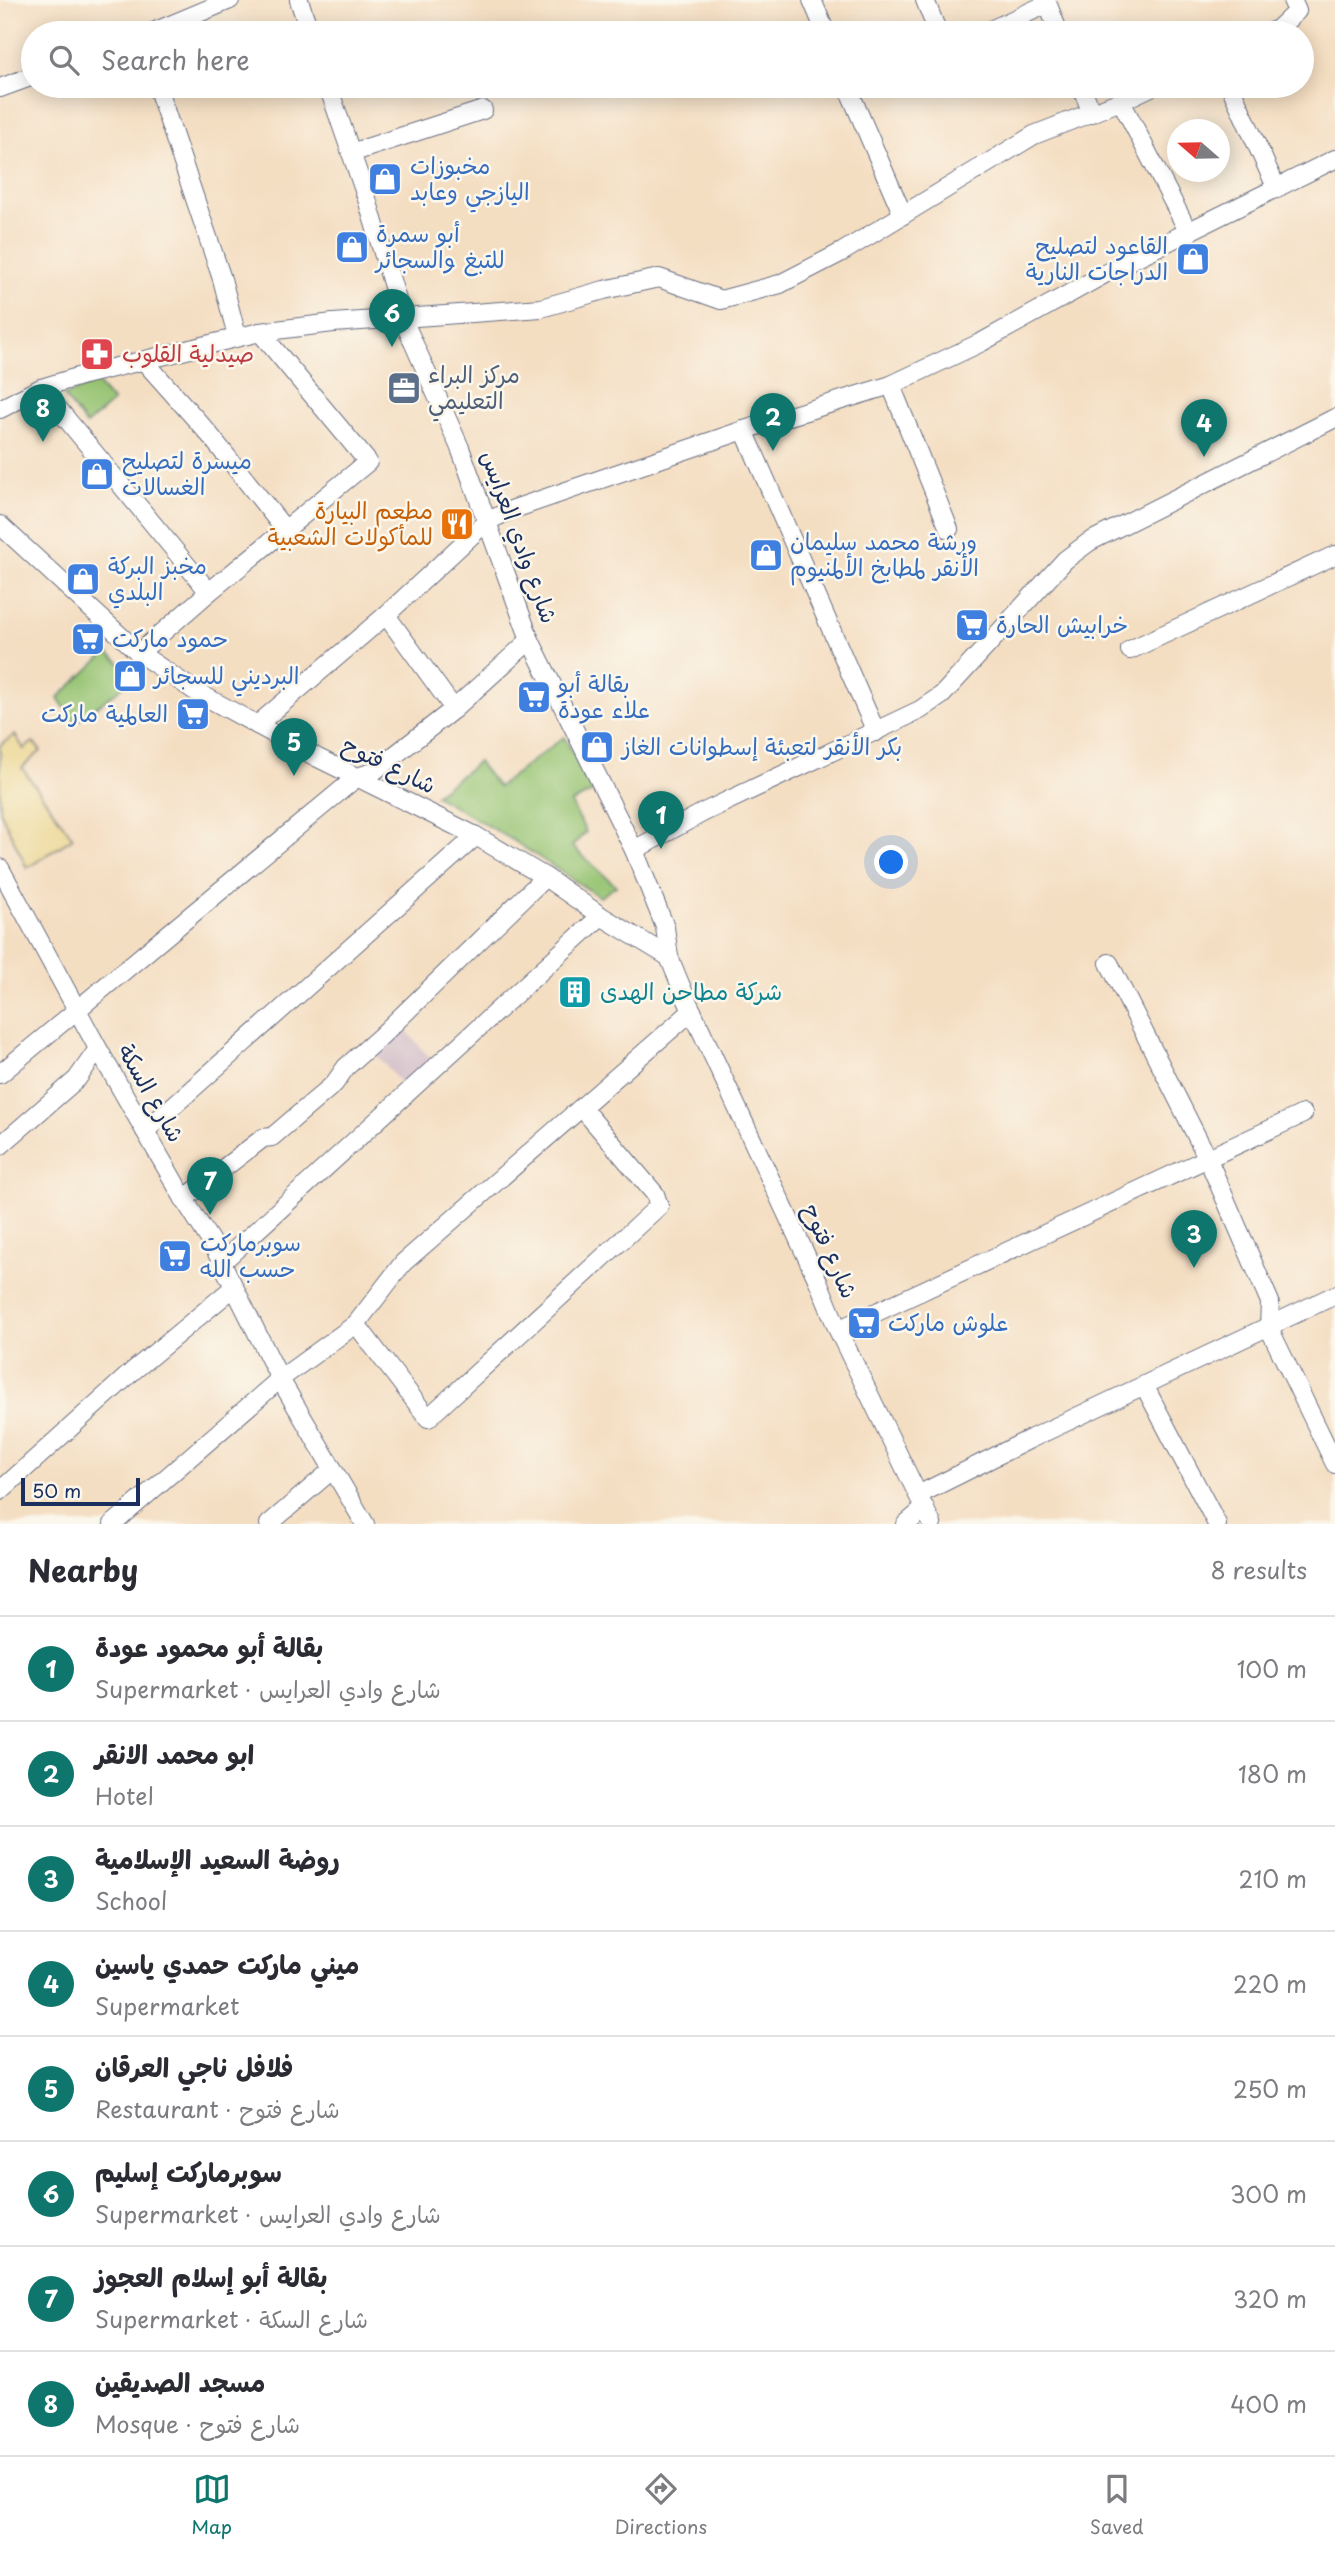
<!DOCTYPE html>
<html lang="en">
<head>
<meta charset="utf-8">
<style>
  :root { --surface:#fff; --page:#f7f7f7; --text:#2b2b33; --muted:#7c7c81; --line:#e1e1e2; --accent:#0f766e }
  body { margin:0; font-family:"Playpen Sans","Playpen Sans Arabic",sans-serif; background:var(--page); color:var(--text) }
  .compass { position:absolute; left:1167px; top:119px; width:63px; height:63px; border-radius:50%; background:var(--surface); box-shadow:0 4px 18px #0003; rotate:290deg }
  .scale { position:absolute; left:21px; bottom:18px; width:119px; box-sizing:border-box; padding-left:7px; border:4px solid #1b2f5e; border-top:0; font-size:19px; line-height:24px; white-space:nowrap; color:#1b2f5e; -webkit-text-stroke:5px #fbf7ec; paint-order:stroke }
  .you { position:absolute; left:892px; top:863px; width:24px; height:24px; margin:-18px; border:5px solid #fff; border-radius:50%; background:#1a73e8; box-shadow:0 0 0 10px #1a73e833 }
  .badge { display:grid; place-items:center; width:46px; height:46px; border-radius:50%; background:var(--accent); color:#fff; font-size:23px; font-weight:700 }
  .pin { position:absolute; translate:-50% -58px; filter:drop-shadow(0 2px 4px #0008) }
  .pin::after { content:''; position:absolute; top:37px; width:24px; height:21px; background:inherit; clip-path:polygon(0 0,100% 0,50% 100%) }
  .list { margin:0; padding:0; list-style:none }
  h2 { display:flex; justify-content:space-between; align-items:center; height:91px; margin:0; padding:0 28px; font-size:30px }
  h2 small { font-size:23px; font-weight:400; color:var(--muted) }
  .list li { display:grid; grid-template-columns:46px 1fr auto; gap:21px; align-items:center; box-sizing:border-box; height:105px; padding:0 28px; border-top:2px solid var(--line) }
  .list b { display:block; font-size:26px; white-space:nowrap }
  .list p { margin:0; font-size:23px; white-space:nowrap; color:var(--muted) }
  .list em { font-size:23px; font-style:normal; color:var(--muted) }
  .icon { flex:none; width:38px; height:38px; fill:none; stroke:currentColor; stroke-width:2; stroke-linecap:round; stroke-linejoin:round }
  .map { position:relative; flex:none; width:1335px; height:1524px; overflow:hidden }
  .search { position:absolute; background:var(--surface); box-shadow:0 4px 18px #0003; left:21px; right:21px; top:21px; height:77px; display:flex; align-items:center; gap:18px; box-sizing:border-box; padding:0 24px; border-radius:38px; color:var(--muted); font-size:26px }
  .sheet { height:931px; background:var(--surface) }
  nav { display:flex; justify-content:space-around; align-items:center; box-sizing:border-box; height:98px; border-top:2px solid var(--line); background:var(--surface); font-size:19px; color:var(--muted) }
  nav a { display:grid; justify-items:center; gap:4px }
  nav .on { color:var(--accent) }
  .map>svg:first-child { display:block }
  .industrial { fill:#d2bdc8 }
  .green { fill:#94c270; stroke:#587867; stroke-width:2 }
  .sand { fill:#eeda9e; stroke:#84847e; stroke-width:2 }
  .lines { fill:none; stroke-linecap:round; stroke-linejoin:round }
  .minor-casing { stroke:#676c81; stroke-width:20 }
  .minor { stroke:#fff; stroke-width:18 }
  .labels { text-anchor:middle; stroke-width:5; stroke-linejoin:round; paint-order:stroke }
  .shop-label { font-size:23px; fill:#366cbe; stroke:#fbf7ec; text-anchor:start }
  .health-label { font-size:23px; fill:#be3a42; stroke:#fbf7ec; text-anchor:start }
  .service-label { font-size:23px; fill:#4e5e75; stroke:#fbf7ec; text-anchor:start }
  .food-label { font-size:23px; fill:#c56008; stroke:#fbf7ec; text-anchor:end }
  .street-label { font-size:23px; fill:#1b2f5e; stroke:#fbf7ec }
  .culture-label { font-size:23px; fill:#0d838f; stroke:#fbf7ec; text-anchor:start }
</style>
</head>
<body>
<div class="map">
<svg width="1335" height="1524" viewBox="0 0 1335 1524">
  <rect width="100%" height="100%" fill="#fbf7ec"/>
  <filter id="ink" filterUnits="userSpaceOnUse"><feTurbulence type="fractalNoise" baseFrequency=".0143" numOctaves="2"/><feDisplacementMap in="SourceGraphic" scale="14" xChannelSelector="R" yChannelSelector="G"/><feConvolveMatrix kernelMatrix="1 2 1 2 8 2 1 2 1" color-interpolation-filters="sRGB"/></filter>
  <filter id="wash" filterUnits="userSpaceOnUse"><feTurbulence type="fractalNoise" baseFrequency=".00686" numOctaves="4" result="noise"/><feDisplacementMap in="SourceGraphic" scale="28" xChannelSelector="R" yChannelSelector="G"/><feGaussianBlur stdDeviation="1.57" result="paint"/><feColorMatrix in="noise" values="0 0 0 0 0 0 0 0 0 0 0 0 0 0 0 0 0 1.4 0 .05"/><feComposite in="paint" operator="in"/></filter>
  <g filter="url(#wash)">
    <rect width="100%" height="100%" fill="#f4dec2"/>
    <polygon class="industrial" points="400,1023 432,1061 403,1086 371,1048"/>
    <g class="green">
      <polygon points="96,382 113,402 86,425 64,396"/>
      <polygon points="107,652 136,677 75,723 58,698"/>
      <polygon points="564,737 594,791 571,803 586,832 572,846 616,886 600,897 514,841 435,795 478,762 498,787"/>
    </g>
    <polygon class="sand" points="15,735 24,749 33,742 41,751 22,768 73,838 27,868 0,811 0,745"/>
  </g>
  <g filter="url(#ink)">
    <g class="lines">
      <g class="minor-casing">
        <g id="minor">
          <polyline points="299,0 310,33"/>
          <polyline points="812,0 826,33"/>
          <polyline points="925,0 938,33"/>
          <polyline points="1046,0 1059,33"/>
          <polyline points="151,33 230,0"/>
          <polyline points="984,33 1047,4"/>
          <polyline points="1269,33 1278,29 1297,11 1292,0"/>
          <polyline points="157,86 222,279 237,336"/>
          <polyline points="328,86 367,199 402,317 460,448 530,640 634,850 665,927 669,957 685,996 818,1281 838,1330 932,1524"/>
          <polyline points="847,86 903,215"/>
          <polyline points="1081,86 1092,113"/>
          <polyline points="1230,86 1277,189"/>
          <polyline points="0,88 33,76"/>
          <polyline points="1121,101 1189,233"/>
          <polyline points="351,153 483,110"/>
          <polyline points="145,362 209,434 286,531"/>
          <polyline points="891,385 949,529"/>
          <polyline points="41,388 209,592"/>
          <polyline points="0,409 41,388 84,375 260,332 333,323 541,308 604,290 659,278 721,300 780,284 842,252 1034,135 1121,101 1153,86"/>
          <polyline points="744,430 876,732"/>
          <polyline points="0,525 139,653 195,691 318,758 476,836 545,877 601,916 669,957"/>
          <polyline points="386,615 454,709"/>
          <polyline points="1130,650 1335,555"/>
          <polyline points="139,653 209,592 368,462 260,332"/>
          <polyline points="257,725 386,615 486,522 511,510 744,430 891,385 982,342 1121,265 1335,159"/>
          <polyline points="634,850 704,812 920,710 942,695 1065,560 1089,542 1335,418"/>
          <polyline points="0,868 101,1054 184,1199 213,1245 280,1379 365,1524"/>
          <polyline points="1109,963 1207,1157 1270,1302 1269,1328 1335,1464"/>
          <polyline points="0,1074 357,777 373,772 454,709 530,640"/>
          <polyline points="145,1131 476,836"/>
          <polyline points="0,1146 77,1079 98,1049"/>
          <polyline points="184,1199 263,1138 272,1137 334,1084 346,1067 381,1036 545,877"/>
          <polyline points="221,1263 601,916"/>
          <polyline points="356,1324 428,1418 659,1206 655,1194 582,1108"/>
          <polyline points="838,1330 1303,1114"/>
          <polyline points="1145,1387 1217,1524"/>
          <polyline points="0,1491 133,1371 233,1288"/>
          <polyline points="918,1495 1032,1438 1335,1295"/>
          <polyline points="113,1524 280,1379 356,1324 403,1263 692,1011"/>
          <polyline points="269,1524 333,1469"/>
          <polyline points="906,1524 925,1508"/>
        </g>
      </g>
      <use href="#minor" class="minor"/>
    </g>
  </g>
  <defs>
    <g id="shop-square" transform="scale(1.75)"><rect x="-9" y="-9" width="18" height="18" rx="4" fill="#3f7fe0" stroke="#fbf7ec"/><path d="M-5-2.5h2.3a2.7 3.5 0 0 1 5.4 0H5L5.5 6h-11ZM-1.5-2.5h3a1.5 2.3 0 0 0-3 0Z" fill="#fff"/></g>
    <g id="pharmacy-square" transform="scale(1.75)"><rect x="-9" y="-9" width="18" height="18" rx="4" fill="#e0444e" stroke="#fbf7ec"/><path d="M-2-6h4v4h4v4h-4v4h-4v-4h-4v-4h4Z" fill="#fff"/></g>
    <g id="office-square" transform="scale(1.75)"><rect x="-9" y="-9" width="18" height="18" rx="4" fill="#5c6f8a" stroke="#fbf7ec"/><path d="M-6-3h4V-5.5h4V-3h4V5H-6ZM-1-4.5V-3h2v-1.5ZM-6 0V1H6V0Z" fill="#fff"/></g>
    <g id="restaurant-square" transform="scale(1.75)"><rect x="-9" y="-9" width="18" height="18" rx="4" fill="#e8710a" stroke="#fbf7ec"/><path d="M-5-6h1v4h1v-4h1v4h1v-4h1v5L-1.5 .5V6h-2V.5L-5-1ZM5-6V6H3V1.5H1.5Q1.5-4 5-6Z" fill="#fff"/></g>
    <g id="supermarket-square" transform="scale(1.75)"><rect x="-9" y="-9" width="18" height="18" rx="4" fill="#3f7fe0" stroke="#fbf7ec"/><path d="M-6-5.5h2.5l.6 2H6L4.5 2H-2.5L-4.4-4H-6ZM-1.5 3.2a1.3 1.3 0 1 0 .1 0ZM3 3.2a1.3 1.3 0 1 0 .1 0Z" fill="#fff"/></g>
    <g id="building-square" transform="scale(1.75)"><rect x="-9" y="-9" width="18" height="18" rx="4" fill="#0f9aa8" stroke="#fbf7ec"/><path d="M-4-6H4V6H1V3H-1V6H-4ZM-2.5-4.3h1.7v1.8h-1.7ZM.8-4.3h1.7v1.8H.8ZM-2.5-1h1.7V.8h-1.7ZM.8-1h1.7V.8H.8Z" fill="#fff"/></g>
  </defs>
  <g fill-rule="evenodd">
    <use href="#shop-square" x="385" y="179"/>
    <use href="#shop-square" x="352" y="247"/>
    <use href="#shop-square" x="1193" y="259"/>
    <use href="#pharmacy-square" x="97" y="354"/>
    <use href="#office-square" x="404" y="388"/>
    <use href="#shop-square" x="97" y="474"/>
    <use href="#restaurant-square" x="457" y="524"/>
    <use href="#shop-square" x="766" y="555"/>
    <use href="#shop-square" x="83" y="579"/>
    <use href="#supermarket-square" x="972" y="625"/>
    <use href="#supermarket-square" x="88" y="639"/>
    <use href="#shop-square" x="130" y="676"/>
    <use href="#supermarket-square" x="534" y="697"/>
    <use href="#supermarket-square" x="193" y="714"/>
    <use href="#shop-square" x="597" y="747"/>
    <use href="#building-square" x="575" y="992"/>
    <use href="#supermarket-square" x="175" y="1256"/>
    <use href="#supermarket-square" x="864" y="1323"/>
  </g>
  <g class="labels">
    <g class="shop-label">
      <text x="410" y="174">مخبوزات<tspan x="410" dy="26">اليازجي وعابد</tspan></text>
      <text x="376" y="242">أبو سمرة<tspan x="376" dy="26">للتبغ والسجائر</tspan></text>
      <text x="1168" y="254" text-anchor="end">القاعود لتصليح<tspan x="1168" dy="26">الدراجات النارية</tspan></text>
      <text x="122" y="469">ميسرة لتصليح<tspan x="122" dy="26">الغسالات</tspan></text>
      <text x="790" y="550">ورشة محمد سليمان<tspan x="790" dy="26">الأنقر لمطابخ الألمنيوم</tspan></text>
      <text x="108" y="574">مخبز البركة<tspan x="108" dy="26">البلدي</tspan></text>
      <text x="996" y="633">خرابيش الحارة</text>
      <text x="112" y="647">حمود ماركت</text>
      <text x="154" y="684">البرديني للسجائر</text>
      <text x="558" y="692">بقالة أبو<tspan x="558" dy="26">علاء عودة</tspan></text>
      <text x="168" y="722" text-anchor="end">العالمية ماركت</text>
      <text x="622" y="755">بكر الأنقر لتعبئة إسطوانات الغاز</text>
      <text x="200" y="1251">سوبرماركت<tspan x="200" dy="26">حسب الله</tspan></text>
      <text x="888" y="1331">علوش ماركت</text>
    </g>
    <g class="health-label">
      <text x="122" y="362">صيدلية القلوب</text>
    </g>
    <g class="service-label">
      <text x="428" y="383">مركز البراء<tspan x="428" dy="26">التعليمي</tspan></text>
    </g>
    <g class="food-label">
      <text x="433" y="519">مطعم البيارة<tspan x="433" dy="26">للمأكولات الشعبية</tspan></text>
    </g>
    <g class="street-label">
      <text transform="translate(519 537) rotate(70)" y="8">شارع وادي العرايس</text>
      <text transform="translate(389 765) rotate(26)" y="8">شارع فتوح</text>
      <text transform="translate(151 1093) rotate(60)" y="8">شارع السكة</text>
      <text transform="translate(830 1251) rotate(66)" y="8">شارع فتوح</text>
    </g>
    <g class="culture-label">
      <text x="600" y="1000">شركة مطاحن الهدى</text>
    </g>
  </g>
</svg>
<svg class="compass" viewBox="-18 -18 36 36"><path d="M0-13l5 13h-10z" fill="#e53935"/><path d="M0 13l5-13h-10z" fill="#7c7c81"/></svg>
<div class="scale">50 m</div>
<div class="you"></div>
<div class="pin badge" style="left:661px;top:849px">1</div>
<div class="pin badge" style="left:773px;top:451px">2</div>
<div class="pin badge" style="left:1194px;top:1268px">3</div>
<div class="pin badge" style="left:1204px;top:457px">4</div>
<div class="pin badge" style="left:294px;top:776px">5</div>
<div class="pin badge" style="left:392px;top:347px">6</div>
<div class="pin badge" style="left:210px;top:1215px">7</div>
<div class="pin badge" style="left:43px;top:442px">8</div>
<div class="search"><svg class="icon" aria-label="search" viewBox="0 0 24 24"><circle cx="10" cy="10" r="6"/><path d="M15 15l6 6"/></svg>Search here</div>
</div>
<section class="sheet">
<h2>Nearby<small>8 results</small></h2>
<ul class="list">
<li><span class="badge">1</span><div><b>بقالة أبو محمود عودة</b><p>Supermarket · شارع وادي العرايس</p></div><em>100 m</em></li>
<li><span class="badge">2</span><div><b>ابو محمد الانقر</b><p>Hotel</p></div><em>180 m</em></li>
<li><span class="badge">3</span><div><b>روضة السعيد الإسلامية</b><p>School</p></div><em>210 m</em></li>
<li><span class="badge">4</span><div><b>ميني ماركت حمدي ياسين</b><p>Supermarket</p></div><em>220 m</em></li>
<li><span class="badge">5</span><div><b>فلافل ناجي العرقان</b><p>Restaurant · شارع فتوح</p></div><em>250 m</em></li>
<li><span class="badge">6</span><div><b>سوبرماركت إسليم</b><p>Supermarket · شارع وادي العرايس</p></div><em>300 m</em></li>
<li><span class="badge">7</span><div><b>بقالة أبو إسلام العجوز</b><p>Supermarket · شارع السكة</p></div><em>320 m</em></li>
<li><span class="badge">8</span><div><b>مسجد الصديقين</b><p>Mosque · شارع فتوح</p></div><em>400 m</em></li>
</ul>
</section>
<nav>
<a class="on"><svg class="icon" aria-label="map" viewBox="0 0 24 24"><path d="M3 6l6-2 6 2 6-2v14l-6 2-6-2-6 2zM9 4v14M15 6v14"/></svg>Map</a>
<a><svg class="icon" aria-label="directions" viewBox="0 0 24 24"><path d="M12 3l9 9-9 9-9-9zM9 14v-3h6M13 9l2 2-2 2"/></svg>Directions</a>
<a><svg class="icon" aria-label="saved" viewBox="0 0 24 24"><path d="M7 4h10v16l-5-4-5 4z"/></svg>Saved</a>
</nav>
</body>
</html>
